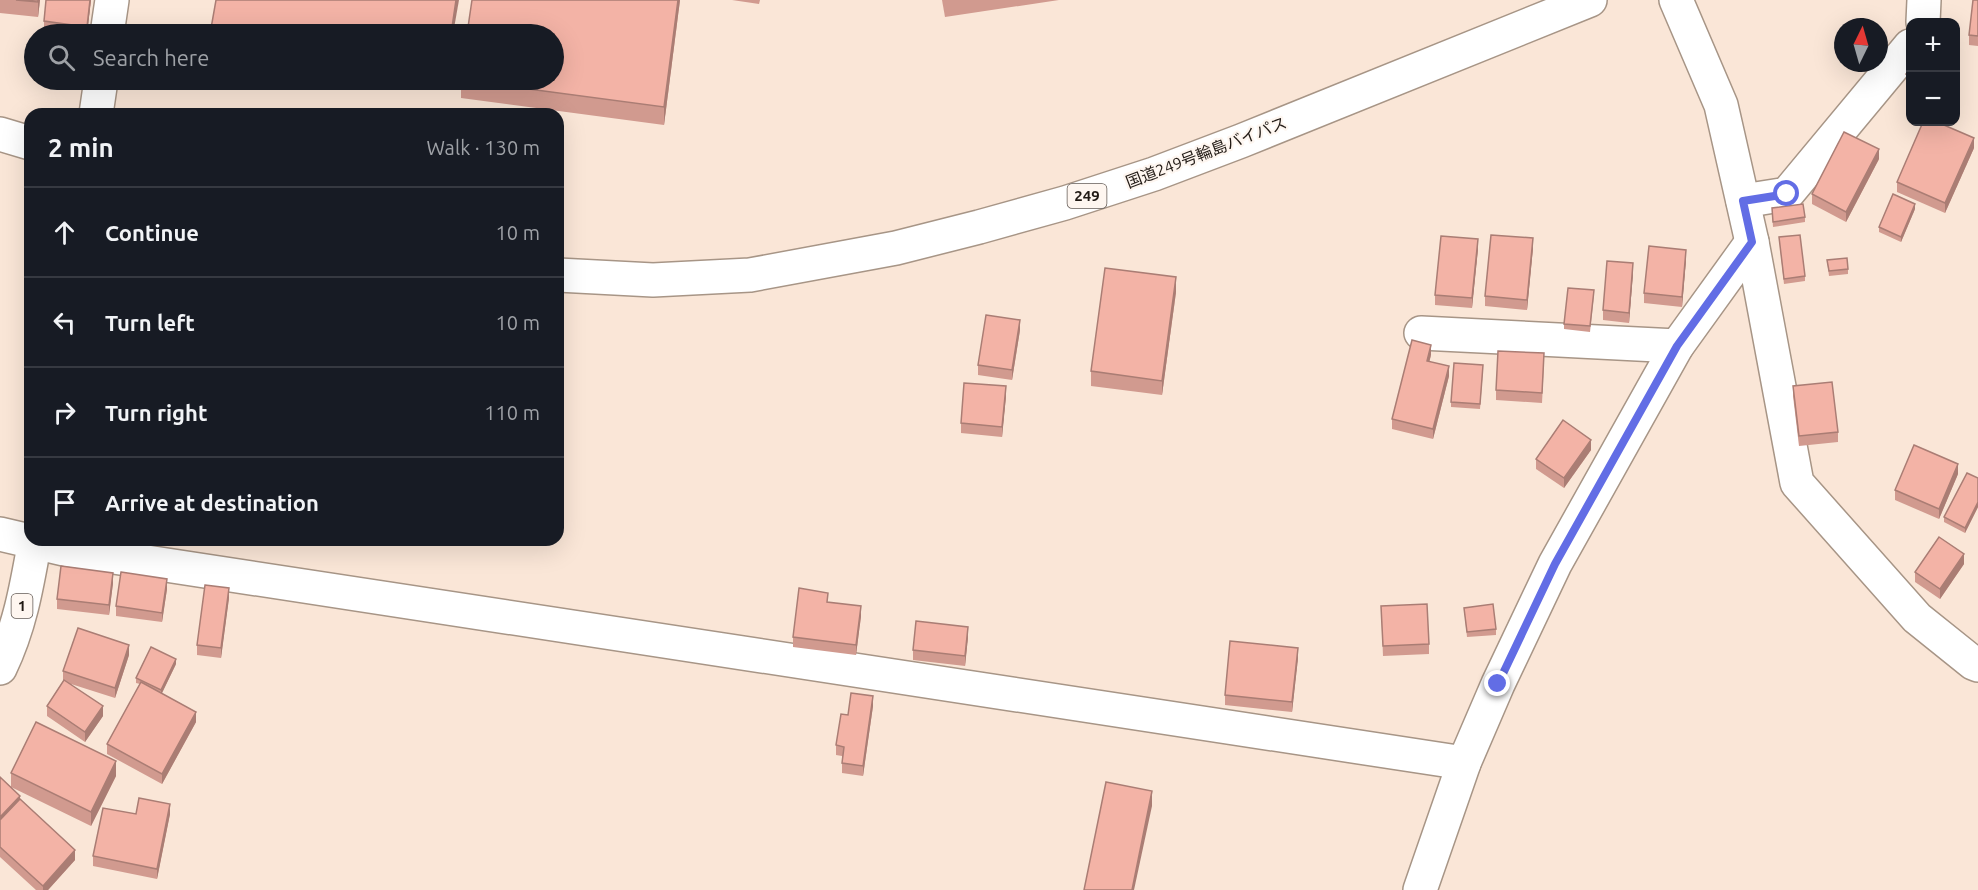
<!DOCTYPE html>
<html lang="en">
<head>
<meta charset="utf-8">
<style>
  :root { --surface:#171b24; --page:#20242c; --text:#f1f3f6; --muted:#9ea1a6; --line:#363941 }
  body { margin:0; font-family:Ubuntu,"Noto Sans JP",sans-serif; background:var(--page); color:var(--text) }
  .controls { position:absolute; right:18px; top:18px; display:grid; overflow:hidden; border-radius:12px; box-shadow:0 6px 24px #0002 }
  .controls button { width:54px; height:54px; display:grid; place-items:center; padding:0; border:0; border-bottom:2px solid var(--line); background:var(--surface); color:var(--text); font:30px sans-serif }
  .compass { position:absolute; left:1834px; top:18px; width:54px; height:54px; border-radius:50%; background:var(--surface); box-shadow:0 6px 24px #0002; rotate:5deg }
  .stop { position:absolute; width:18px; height:18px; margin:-14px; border:4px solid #626de5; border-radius:50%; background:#fff }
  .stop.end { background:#626de5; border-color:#fff; box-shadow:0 2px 6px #0008 }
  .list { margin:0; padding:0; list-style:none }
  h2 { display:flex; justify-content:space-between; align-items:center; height:78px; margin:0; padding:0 24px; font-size:26px }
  h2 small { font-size:20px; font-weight:400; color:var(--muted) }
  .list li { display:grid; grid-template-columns:39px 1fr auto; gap:18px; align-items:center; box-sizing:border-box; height:90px; padding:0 24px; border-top:2px solid var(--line) }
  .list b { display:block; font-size:22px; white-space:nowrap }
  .list em { font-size:20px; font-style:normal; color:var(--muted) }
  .icon { flex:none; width:33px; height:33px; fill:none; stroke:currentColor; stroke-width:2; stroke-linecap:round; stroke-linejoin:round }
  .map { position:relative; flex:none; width:1978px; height:890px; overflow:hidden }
  .search { position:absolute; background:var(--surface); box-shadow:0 6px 24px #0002; left:24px; top:24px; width:540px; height:66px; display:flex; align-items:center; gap:15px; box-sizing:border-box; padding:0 21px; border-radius:33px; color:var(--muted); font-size:22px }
  .panel { position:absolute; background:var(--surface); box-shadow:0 6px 24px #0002; left:24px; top:108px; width:540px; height:438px; border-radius:18px }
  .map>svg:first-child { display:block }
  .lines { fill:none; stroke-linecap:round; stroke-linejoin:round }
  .minor-casing { stroke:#a79586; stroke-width:36 }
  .major-casing { stroke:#a79586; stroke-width:36 }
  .highway-casing { stroke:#a79586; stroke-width:36 }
  .minor { stroke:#fff; stroke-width:33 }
  .major { stroke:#fff; stroke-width:33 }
  .highway { stroke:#fff; stroke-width:33 }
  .wall { fill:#d19a8f }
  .shaded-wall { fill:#aa7d74 }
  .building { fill:#f3b3a6; stroke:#aa7d74; stroke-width:1.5 }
  .route { stroke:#626de5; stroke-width:8 }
  .labels { text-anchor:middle; stroke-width:4.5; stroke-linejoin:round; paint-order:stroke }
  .shield { fill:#fef6f0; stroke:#635b56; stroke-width:1.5 }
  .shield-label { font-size:15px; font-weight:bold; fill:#201914 }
  .street-label { font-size:16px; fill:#201914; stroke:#fef6f0 }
</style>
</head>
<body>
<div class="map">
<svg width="1978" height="890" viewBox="0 0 1978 890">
  <rect width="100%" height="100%" fill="#fae6d7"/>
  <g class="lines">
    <g class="minor-casing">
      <g id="minor">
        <polyline points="1676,0 1721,105 1752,242 1797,483 1917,618 1973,663 1978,665"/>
        <polyline points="1923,22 1924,0"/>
        <polyline points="1743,201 1787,194 1910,46"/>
        <polyline points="1421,333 1677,346"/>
        <polyline points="0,534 68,550 1464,763"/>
        <polyline points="1420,890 1464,763 1498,684 1555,564 1677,346 1752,242"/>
      </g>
    </g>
    <g class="major-casing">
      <g id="major">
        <polyline points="107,34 112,0"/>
        <polyline points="96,114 101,80"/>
        <path d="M0,668C20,627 27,585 35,540"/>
      </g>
    </g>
    <g class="highway-casing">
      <g id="highway">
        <polyline points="0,134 30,143"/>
        <polyline points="558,275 653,280 750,275 896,248 979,227 1065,203 1154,174 1241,141 1590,0"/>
      </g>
    </g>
    <use href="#minor" class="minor"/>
    <use href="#major" class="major"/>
    <use href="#highway" class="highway"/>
  </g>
  <g class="wall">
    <polygon points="0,0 40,0 38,17 0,13"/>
    <polygon points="91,0 87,34 70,34 44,31 44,21"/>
    <polygon points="680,0 664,125 461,98 461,80"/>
    <polygon points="732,0 760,0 759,4"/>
    <polygon points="942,0 1059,0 945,17"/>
    <polygon points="1978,0 1978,46 1969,45 1969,35"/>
    <polygon points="1911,68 1911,87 1906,84 1906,74"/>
    <polygon points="380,80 446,80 445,89"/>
    <polygon points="1974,148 1945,213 1897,192 1897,182"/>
    <polygon points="1879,159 1846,222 1812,204 1812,194"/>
    <polygon points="1772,208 1805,217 1805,222 1773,227"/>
    <polygon points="1915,209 1901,242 1879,232 1879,227"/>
    <polygon points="1779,237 1805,276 1805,281 1784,284"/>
    <polygon points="1533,248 1527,310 1485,306 1485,296"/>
    <polygon points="1478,249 1472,308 1435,305 1435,295"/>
    <polygon points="1686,260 1682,307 1644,303 1644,293"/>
    <polygon points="1827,260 1848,269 1848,274 1829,276"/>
    <polygon points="1633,273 1629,323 1603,320 1603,310"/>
    <polygon points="1176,292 1162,395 1091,386 1091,371"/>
    <polygon points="1594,295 1590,332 1564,329 1564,324"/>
    <polygon points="1020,330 1012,380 978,375 978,365"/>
    <polygon points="1431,355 1429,362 1449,376 1433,439 1392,429 1392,419"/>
    <polygon points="1544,363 1542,403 1496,400 1496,390"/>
    <polygon points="1483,370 1480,409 1451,407 1451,402"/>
    <polygon points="1793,386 1838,432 1838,442 1799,446 1793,396"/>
    <polygon points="1006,396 1002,437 961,433 961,423"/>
    <polygon points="1591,450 1564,488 1536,469 1536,459"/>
    <polygon points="1958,474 1939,519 1895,500 1895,490"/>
    <polygon points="1978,478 1978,507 1965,533 1944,522 1944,517"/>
    <polygon points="1964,564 1940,599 1915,582 1915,572"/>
    <polygon points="113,583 109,615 57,609 57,599"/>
    <polygon points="167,589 162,622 116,616 116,606"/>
    <polygon points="229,598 221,658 197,655 197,645"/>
    <polygon points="828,602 861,616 856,655 793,647 793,637"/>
    <polygon points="1381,606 1429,644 1429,654 1383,656"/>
    <polygon points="1464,608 1496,629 1496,635 1467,637"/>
    <polygon points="968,637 965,666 913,660 913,650"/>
    <polygon points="129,655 115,698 71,684 103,716 85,742 47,716 47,706 63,681 63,671"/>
    <polygon points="1298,658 1292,712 1225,705 1225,695"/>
    <polygon points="176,664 162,693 196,722 162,784 107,754 107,744 140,684 136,683 136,678"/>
    <polygon points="873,706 863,776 842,773 842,756 836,755 836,745 848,715"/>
    <polygon points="11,773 116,776 91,826 11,787 20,799 75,860 48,890 36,890 0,857 0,777 11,787"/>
    <polygon points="136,814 170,814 157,879 93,866 93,856"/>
  </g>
  <g class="shaded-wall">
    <polygon points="38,0 40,0 38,17"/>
    <polygon points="90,0 91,0 87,34 87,27"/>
    <polygon points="456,0 459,0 453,34 451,34"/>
    <polygon points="678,0 680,0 664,125 664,107"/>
    <polygon points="1958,64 1958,74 1956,78 1956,68"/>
    <polygon points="1974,138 1974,148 1945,213 1945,203"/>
    <polygon points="1879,149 1879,159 1846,222 1846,212"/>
    <polygon points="1915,204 1915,209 1901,242 1901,237"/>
    <polygon points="1533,238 1533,248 1527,310 1527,300"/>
    <polygon points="1478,239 1478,249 1472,308 1472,298"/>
    <polygon points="1686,250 1686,260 1682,307 1682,297"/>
    <polygon points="1633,263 1633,273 1629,323 1629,313"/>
    <polygon points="1176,277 1176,292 1162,395 1162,381"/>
    <polygon points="1020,320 1020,330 1012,380 1012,370"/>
    <polygon points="1431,345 1431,355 1427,371 1427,361"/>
    <polygon points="1449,366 1449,376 1433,439 1433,429"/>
    <polygon points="1006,386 1006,396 1002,437 1002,427"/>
    <polygon points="1591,440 1591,450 1564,488 1564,478"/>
    <polygon points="1958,464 1958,474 1939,519 1939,509"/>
    <polygon points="1978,502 1978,507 1965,533 1965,528"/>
    <polygon points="1964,554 1964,564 1940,599 1940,589"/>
    <polygon points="113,573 113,583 109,615 109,605"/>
    <polygon points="167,579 167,589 162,622 162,613"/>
    <polygon points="229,588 229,598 221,658 221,648"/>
    <polygon points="861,606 861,616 856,655 856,645"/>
    <polygon points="968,627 968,637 965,666 965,656"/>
    <polygon points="129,645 129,655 115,698 115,688"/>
    <polygon points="1298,648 1298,658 1292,712 1292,702"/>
    <polygon points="176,659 176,664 161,695 161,690"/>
    <polygon points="873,696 873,706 863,776 863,766"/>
    <polygon points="103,706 103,716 85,742 85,732"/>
    <polygon points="196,712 196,722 162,784 162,774"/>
    <polygon points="116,761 116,776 91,826 91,812"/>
    <polygon points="1152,791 1152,806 1134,890 1132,890"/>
    <polygon points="20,796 20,806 0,827 0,817"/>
    <polygon points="170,804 170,814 157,879 157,869"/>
    <polygon points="75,850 75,860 48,890 43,890 43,886"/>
  </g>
  <g class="building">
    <polygon points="16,0 38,0 38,2"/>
    <polygon points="46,0 90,0 87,27 44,21"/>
    <polygon points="216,0 456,0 451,34 210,34"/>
    <polygon points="472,0 678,0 664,107 461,80 554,80 554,34 467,34"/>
    <polygon points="1973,0 1978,0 1978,36 1969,35"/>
    <polygon points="1911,68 1911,77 1906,74"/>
    <polygon points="1923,122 1937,122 1974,138 1945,203 1897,182"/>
    <polygon points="1844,132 1879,149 1846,212 1812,194"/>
    <polygon points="1893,194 1915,204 1901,237 1879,227"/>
    <polygon points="1803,204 1805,217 1773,222 1772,208"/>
    <polygon points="1491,235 1533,238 1527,300 1485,296"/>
    <polygon points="1800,235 1805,276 1784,279 1779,237"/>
    <polygon points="1441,236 1478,239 1472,298 1435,295"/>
    <polygon points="1649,246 1686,250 1682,297 1644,293"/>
    <polygon points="1847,258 1848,269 1829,271 1827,260"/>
    <polygon points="1607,261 1633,263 1629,313 1603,310"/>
    <polygon points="1105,268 1176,277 1162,381 1091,371"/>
    <polygon points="1568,288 1594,290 1590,326 1564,324"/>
    <polygon points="986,315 1020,320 1012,370 978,365"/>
    <polygon points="1412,340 1431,345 1427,361 1449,366 1433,429 1392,419"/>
    <polygon points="1498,351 1544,353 1542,393 1496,390"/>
    <polygon points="1454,363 1483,365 1480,404 1451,402"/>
    <polygon points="1832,382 1838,432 1799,436 1793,386"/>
    <polygon points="964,383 1006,386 1002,427 961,423"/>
    <polygon points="1563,420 1591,440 1564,478 1536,459"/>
    <polygon points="1914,445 1958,464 1939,509 1895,490"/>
    <polygon points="1967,473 1978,478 1978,502 1965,528 1944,517"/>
    <polygon points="1939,537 1964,554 1940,589 1915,572"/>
    <polygon points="61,566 113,573 109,605 57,599"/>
    <polygon points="121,572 167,579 162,613 116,606"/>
    <polygon points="205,585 229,588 221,648 197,645"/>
    <polygon points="799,588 828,593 827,602 861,606 856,645 793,637"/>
    <polygon points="1427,604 1429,644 1383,646 1381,606"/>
    <polygon points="1493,604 1496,629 1467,632 1464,608"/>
    <polygon points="916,621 968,627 965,656 913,650"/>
    <polygon points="78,628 129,645 115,688 63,671"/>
    <polygon points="1230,641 1298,648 1292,702 1225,695"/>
    <polygon points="151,647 176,659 161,690 136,678"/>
    <polygon points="64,680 103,706 85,732 47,706"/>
    <polygon points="141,682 196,712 162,774 107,744"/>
    <polygon points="851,693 873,696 863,766 842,763 844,747 836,745 841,714 848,715"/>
    <polygon points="36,722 116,761 91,812 11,773"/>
    <polygon points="0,777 20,796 0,817"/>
    <polygon points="1106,782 1152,791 1132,890 1084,890"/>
    <polygon points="139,798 170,804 157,869 93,856 103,808 136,814"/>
    <polygon points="20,799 75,850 43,886 0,847 0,820"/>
  </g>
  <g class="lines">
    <polyline class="route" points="1498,684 1555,564 1677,346 1752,242 1743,201 1787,194"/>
  </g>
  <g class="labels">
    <g class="shield">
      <rect x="1067.5" y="184" width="39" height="24" rx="4.5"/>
      <rect x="11.5" y="594" width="21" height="24" rx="4.5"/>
    </g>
    <g class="shield-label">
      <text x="1087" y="201">249</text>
      <text x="22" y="611">1</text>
    </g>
    <g class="street-label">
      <text transform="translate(1206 152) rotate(-21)" y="6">国道249号輪島バイパス</text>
    </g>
  </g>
</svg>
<div class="controls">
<button>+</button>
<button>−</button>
</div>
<svg class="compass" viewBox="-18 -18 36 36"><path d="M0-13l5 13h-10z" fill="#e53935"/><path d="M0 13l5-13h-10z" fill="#9ea1a6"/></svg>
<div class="stop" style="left:1787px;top:194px"></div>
<div class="stop end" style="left:1498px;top:684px"></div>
<div class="search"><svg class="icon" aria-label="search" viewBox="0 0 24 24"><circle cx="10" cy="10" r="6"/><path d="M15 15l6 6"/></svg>Search here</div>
<section class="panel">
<h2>2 min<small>Walk · 130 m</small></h2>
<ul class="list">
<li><svg class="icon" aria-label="ahead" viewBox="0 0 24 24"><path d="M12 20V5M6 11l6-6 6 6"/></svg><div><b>Continue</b></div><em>10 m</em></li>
<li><svg class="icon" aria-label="left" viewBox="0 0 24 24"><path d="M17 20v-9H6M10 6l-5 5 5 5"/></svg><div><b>Turn left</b></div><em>10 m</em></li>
<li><svg class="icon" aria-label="right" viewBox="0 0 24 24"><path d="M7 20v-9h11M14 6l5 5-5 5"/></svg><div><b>Turn right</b></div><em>110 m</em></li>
<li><svg class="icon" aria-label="arrive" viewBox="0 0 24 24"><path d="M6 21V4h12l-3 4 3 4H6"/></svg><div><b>Arrive at destination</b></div></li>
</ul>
</section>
</div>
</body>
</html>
